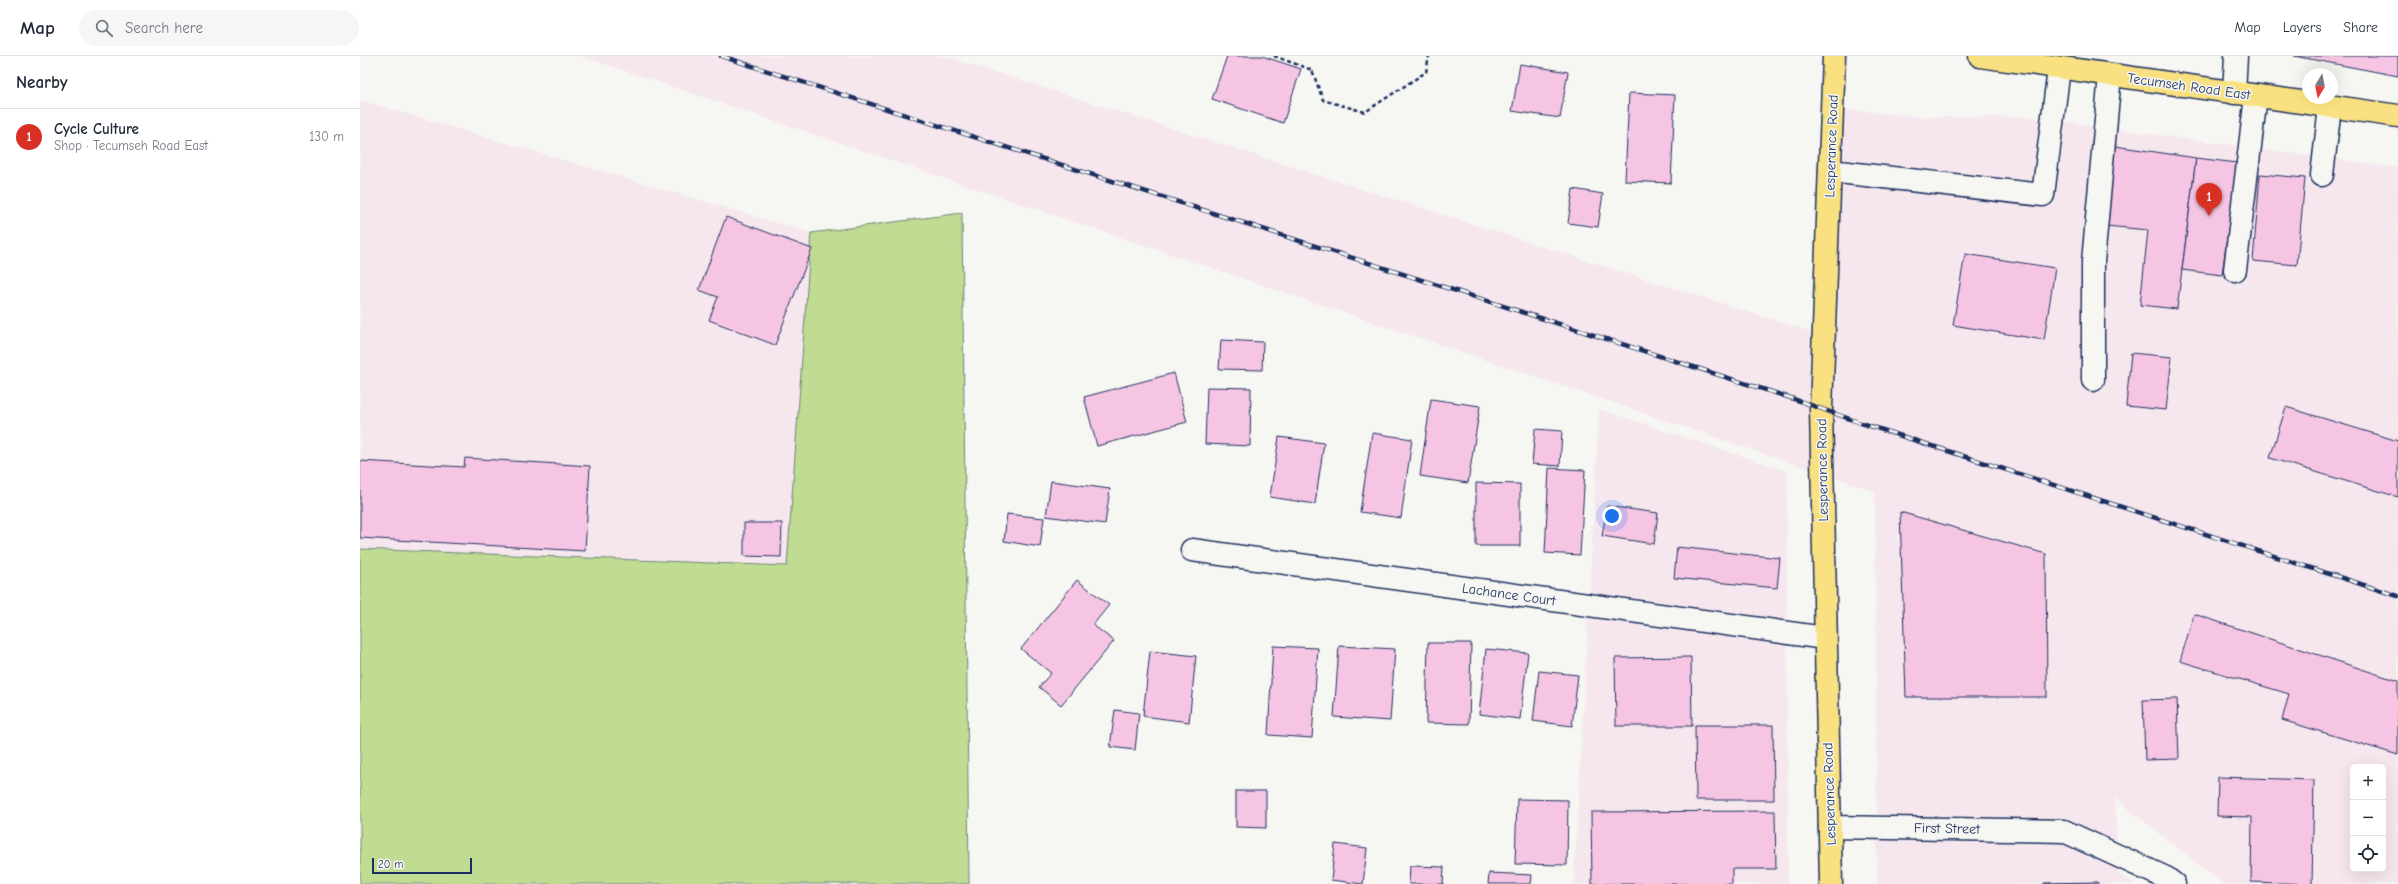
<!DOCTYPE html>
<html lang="en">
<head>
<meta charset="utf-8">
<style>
  :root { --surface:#fff; --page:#f6f6f7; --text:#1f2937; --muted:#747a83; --line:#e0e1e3; --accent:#d93025 }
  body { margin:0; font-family:"Comic Neue",sans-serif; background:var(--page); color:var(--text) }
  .controls { position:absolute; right:12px; bottom:12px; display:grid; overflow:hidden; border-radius:6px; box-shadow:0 4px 16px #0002 }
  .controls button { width:36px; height:36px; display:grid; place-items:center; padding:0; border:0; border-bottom:1px solid var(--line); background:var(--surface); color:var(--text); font:20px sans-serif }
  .compass { position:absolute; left:1942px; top:12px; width:36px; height:36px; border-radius:50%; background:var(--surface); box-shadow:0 4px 16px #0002; rotate:190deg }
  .scale { position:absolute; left:12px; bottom:10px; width:100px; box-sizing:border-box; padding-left:4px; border:2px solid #1b2f5e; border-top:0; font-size:11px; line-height:14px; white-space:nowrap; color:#1b2f5e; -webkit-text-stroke:3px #f6f6f2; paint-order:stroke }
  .you { position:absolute; left:1252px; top:460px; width:14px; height:14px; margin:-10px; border:3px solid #fff; border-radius:50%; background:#1a73e8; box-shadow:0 0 0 6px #1a73e833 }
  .badge { display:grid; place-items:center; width:26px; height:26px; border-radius:50%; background:var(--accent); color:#fff; font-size:13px; font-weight:700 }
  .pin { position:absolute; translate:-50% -33px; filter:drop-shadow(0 1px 2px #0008) }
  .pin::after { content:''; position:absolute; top:21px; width:14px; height:12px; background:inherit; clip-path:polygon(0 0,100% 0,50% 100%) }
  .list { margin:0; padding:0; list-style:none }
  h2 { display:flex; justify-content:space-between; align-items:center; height:52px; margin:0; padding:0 16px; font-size:17px }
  h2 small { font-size:13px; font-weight:400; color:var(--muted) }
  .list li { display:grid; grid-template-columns:26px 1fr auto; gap:12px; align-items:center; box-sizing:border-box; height:56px; padding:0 16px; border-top:1px solid var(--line) }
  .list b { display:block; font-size:15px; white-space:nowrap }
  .list p { margin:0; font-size:13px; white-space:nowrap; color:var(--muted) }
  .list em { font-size:13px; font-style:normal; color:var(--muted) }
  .icon { flex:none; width:22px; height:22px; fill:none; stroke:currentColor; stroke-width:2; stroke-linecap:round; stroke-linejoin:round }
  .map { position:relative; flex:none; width:2038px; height:828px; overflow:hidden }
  header { display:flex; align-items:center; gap:24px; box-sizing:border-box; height:56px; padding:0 20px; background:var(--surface); border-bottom:1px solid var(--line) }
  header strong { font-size:19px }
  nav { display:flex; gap:22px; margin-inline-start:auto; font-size:14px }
  .search { width:280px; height:36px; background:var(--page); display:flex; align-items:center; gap:10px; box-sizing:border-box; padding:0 14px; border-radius:22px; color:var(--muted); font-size:15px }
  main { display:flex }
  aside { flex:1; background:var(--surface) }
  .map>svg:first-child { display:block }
  .built { fill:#f6e7ee; fill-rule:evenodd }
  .green { fill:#c0db92; stroke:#6e8578 }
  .building { fill:#f7c5e4; stroke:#1b2f5e }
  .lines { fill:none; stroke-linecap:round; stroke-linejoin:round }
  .minor-casing { stroke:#1b2f5e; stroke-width:25 }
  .major-casing { stroke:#1b2f5e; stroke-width:25 }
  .path { stroke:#1b2f5e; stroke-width:2.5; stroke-dasharray:4 3; stroke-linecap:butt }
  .minor { stroke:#f6f6f2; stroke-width:22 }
  .major { stroke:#f9e181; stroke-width:22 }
  .rail-casing { stroke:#1b2f5e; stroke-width:4.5 }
  .rail { stroke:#f6f6f2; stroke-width:3; stroke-dasharray:9; stroke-linecap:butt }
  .labels { text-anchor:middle; stroke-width:3; stroke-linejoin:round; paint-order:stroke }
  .street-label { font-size:14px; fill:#1b2f5e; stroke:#f6f6f2 }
</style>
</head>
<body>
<header>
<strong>Map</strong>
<div class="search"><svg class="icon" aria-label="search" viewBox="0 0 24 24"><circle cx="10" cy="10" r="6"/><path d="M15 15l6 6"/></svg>Search here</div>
<nav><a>Map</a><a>Layers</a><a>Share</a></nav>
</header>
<main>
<aside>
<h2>Nearby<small></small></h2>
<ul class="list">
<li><span class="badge">1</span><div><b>Cycle Culture</b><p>Shop · Tecumseh Road East</p></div><em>130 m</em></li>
</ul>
</aside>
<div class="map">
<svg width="2038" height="828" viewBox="0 0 2038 828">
  <rect width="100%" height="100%" fill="#f6f6f2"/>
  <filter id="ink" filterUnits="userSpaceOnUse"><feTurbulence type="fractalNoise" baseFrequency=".025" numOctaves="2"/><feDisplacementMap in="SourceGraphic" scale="8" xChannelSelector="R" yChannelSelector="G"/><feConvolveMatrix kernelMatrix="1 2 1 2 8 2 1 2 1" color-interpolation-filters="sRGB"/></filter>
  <g filter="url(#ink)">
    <g class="built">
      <path d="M221,0H584L1464,280L1472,52L1564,61H1668L2038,112V828H1863L1755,742L1758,818L1776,828H1517L1515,435ZM1993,711H2023V813H1993Z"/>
      <polygon points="0,44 451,177 427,510 0,493"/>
      <polygon points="1239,353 1427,415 1428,828 1214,828"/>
    </g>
    <polygon class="green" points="602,157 609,828 0,828 0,493 427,510 451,177"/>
    <g class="building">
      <polygon points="867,0 902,0 941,13 923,67 852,43"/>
      <polygon points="1934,0 2038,0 2038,20"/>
      <polygon points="1160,8 1208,16 1200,62 1152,55"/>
      <polygon points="1269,37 1315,39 1311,127 1265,125"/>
      <polygon points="1755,90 1836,102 1817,253 1780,249 1788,174 1746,170"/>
      <polygon points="1836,102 1877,107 1862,219 1822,214"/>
      <polygon points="1900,118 1945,122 1937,209 1893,205"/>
      <polygon points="1213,133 1243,138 1238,171 1208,167"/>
      <polygon points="366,161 452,193 415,289 349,264 358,241 339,234"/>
      <polygon points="1605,198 1695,212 1684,284 1593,269"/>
      <polygon points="861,284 903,286 902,314 859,313"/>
      <polygon points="1771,297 1812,301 1806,354 1766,350"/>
      <polygon points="814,317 827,366 737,390 724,341"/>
      <polygon points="847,331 891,332 890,390 845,388"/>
      <polygon points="1071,343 1120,350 1108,427 1060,420"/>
      <polygon points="1926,351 2038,385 2038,441 1910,402"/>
      <polygon points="1175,373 1202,375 1200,410 1172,408"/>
      <polygon points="1012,377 1052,383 1041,462 1000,456"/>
      <polygon points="919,381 964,387 955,448 910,441"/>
      <polygon points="105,402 230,410 225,495 0,482 0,405 104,411"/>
      <polygon points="1189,412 1225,414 1220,499 1185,497"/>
      <polygon points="691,425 750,433 745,468 686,460"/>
      <polygon points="1116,427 1160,428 1160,490 1116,490"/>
      <polygon points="1247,450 1298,457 1294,488 1242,480"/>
      <polygon points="1540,456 1686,498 1687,641 1546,641"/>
      <polygon points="647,458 684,462 680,491 644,485"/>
      <polygon points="384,467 422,467 421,501 384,500"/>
      <polygon points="1317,491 1420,502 1417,532 1314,522"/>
      <polygon points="717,524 749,549 733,569 754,585 701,649 679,631 691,617 661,593"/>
      <polygon points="1834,558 2038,625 2038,699 1922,664 1929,638 1820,605"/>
      <polygon points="1068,587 1111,587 1109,668 1066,667"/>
      <polygon points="913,590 958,592 952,682 908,679"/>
      <polygon points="979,590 1035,593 1030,665 974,661"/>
      <polygon points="1126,593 1168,597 1160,663 1119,658"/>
      <polygon points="790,595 836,600 829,666 783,660"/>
      <polygon points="1331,601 1332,670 1256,670 1255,602"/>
      <polygon points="1179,615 1218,619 1212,670 1173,665"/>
      <polygon points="1817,643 1819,703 1785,704 1783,644"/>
      <polygon points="755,654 779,657 775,694 750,691"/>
      <polygon points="1335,669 1413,669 1414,744 1336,744"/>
      <polygon points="1858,721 1954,724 1952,828 1891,826 1892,761 1857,760"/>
      <polygon points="876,735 906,735 906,772 876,771"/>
      <polygon points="1157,743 1208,744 1207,809 1155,808"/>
      <polygon points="1415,755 1416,813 1372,813 1372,828 1232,828 1231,756"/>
      <polygon points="975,788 1007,792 1003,828 971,824"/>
      <polygon points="1050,810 1084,811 1083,828 1049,828"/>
      <polygon points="1129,817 1172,819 1171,828 1128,828"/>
      <polygon points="1738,826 1738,828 1684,828 1684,827"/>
    </g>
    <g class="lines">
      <g class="minor-casing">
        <g id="minor">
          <polyline points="1874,37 1876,0"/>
          <polyline points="1470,115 1683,139 1699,12"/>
          <polyline points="1962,119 1970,51"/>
          <polyline points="1875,214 1896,40"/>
          <polyline points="1733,324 1733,206 1750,19"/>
          <polyline points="832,494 1465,582"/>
          <polyline points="1470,771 1704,775 1806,822 1814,828"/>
        </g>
      </g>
      <g class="major-casing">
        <g id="major">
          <polyline points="1620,0 2038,60"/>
          <polyline points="1471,828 1461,353 1474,0"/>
        </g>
      </g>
      <polyline class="path" points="914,0 952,14 963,44 1005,56 1066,16 1069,0"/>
      <use href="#minor" class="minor"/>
      <use href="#major" class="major"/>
      <g class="rail-casing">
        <polyline id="rail" points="361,0 1434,343 1501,367 2038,540"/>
      </g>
      <use href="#rail" class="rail"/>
    </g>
  </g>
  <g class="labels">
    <g class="street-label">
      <text transform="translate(1829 30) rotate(8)" y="5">Tecumseh Road East</text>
      <text transform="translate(1471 90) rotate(-88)" y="5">Lesperance Road</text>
      <text transform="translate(1462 414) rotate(-91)" y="5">Lesperance Road</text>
      <text transform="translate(1149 538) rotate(8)" y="5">Lachance Court</text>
      <text transform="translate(1469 738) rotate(-92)" y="5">Lesperance Road</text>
      <text transform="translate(1587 772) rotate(1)" y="5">First Street</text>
    </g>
  </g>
</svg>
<div class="controls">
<button>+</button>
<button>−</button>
<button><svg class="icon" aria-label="locate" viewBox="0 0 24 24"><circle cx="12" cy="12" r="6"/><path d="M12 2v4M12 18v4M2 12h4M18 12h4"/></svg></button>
</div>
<svg class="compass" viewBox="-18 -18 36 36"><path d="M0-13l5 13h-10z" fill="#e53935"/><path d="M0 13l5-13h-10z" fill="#747a83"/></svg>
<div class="scale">20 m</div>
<div class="you"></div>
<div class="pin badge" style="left:1849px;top:160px">1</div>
</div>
</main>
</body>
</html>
